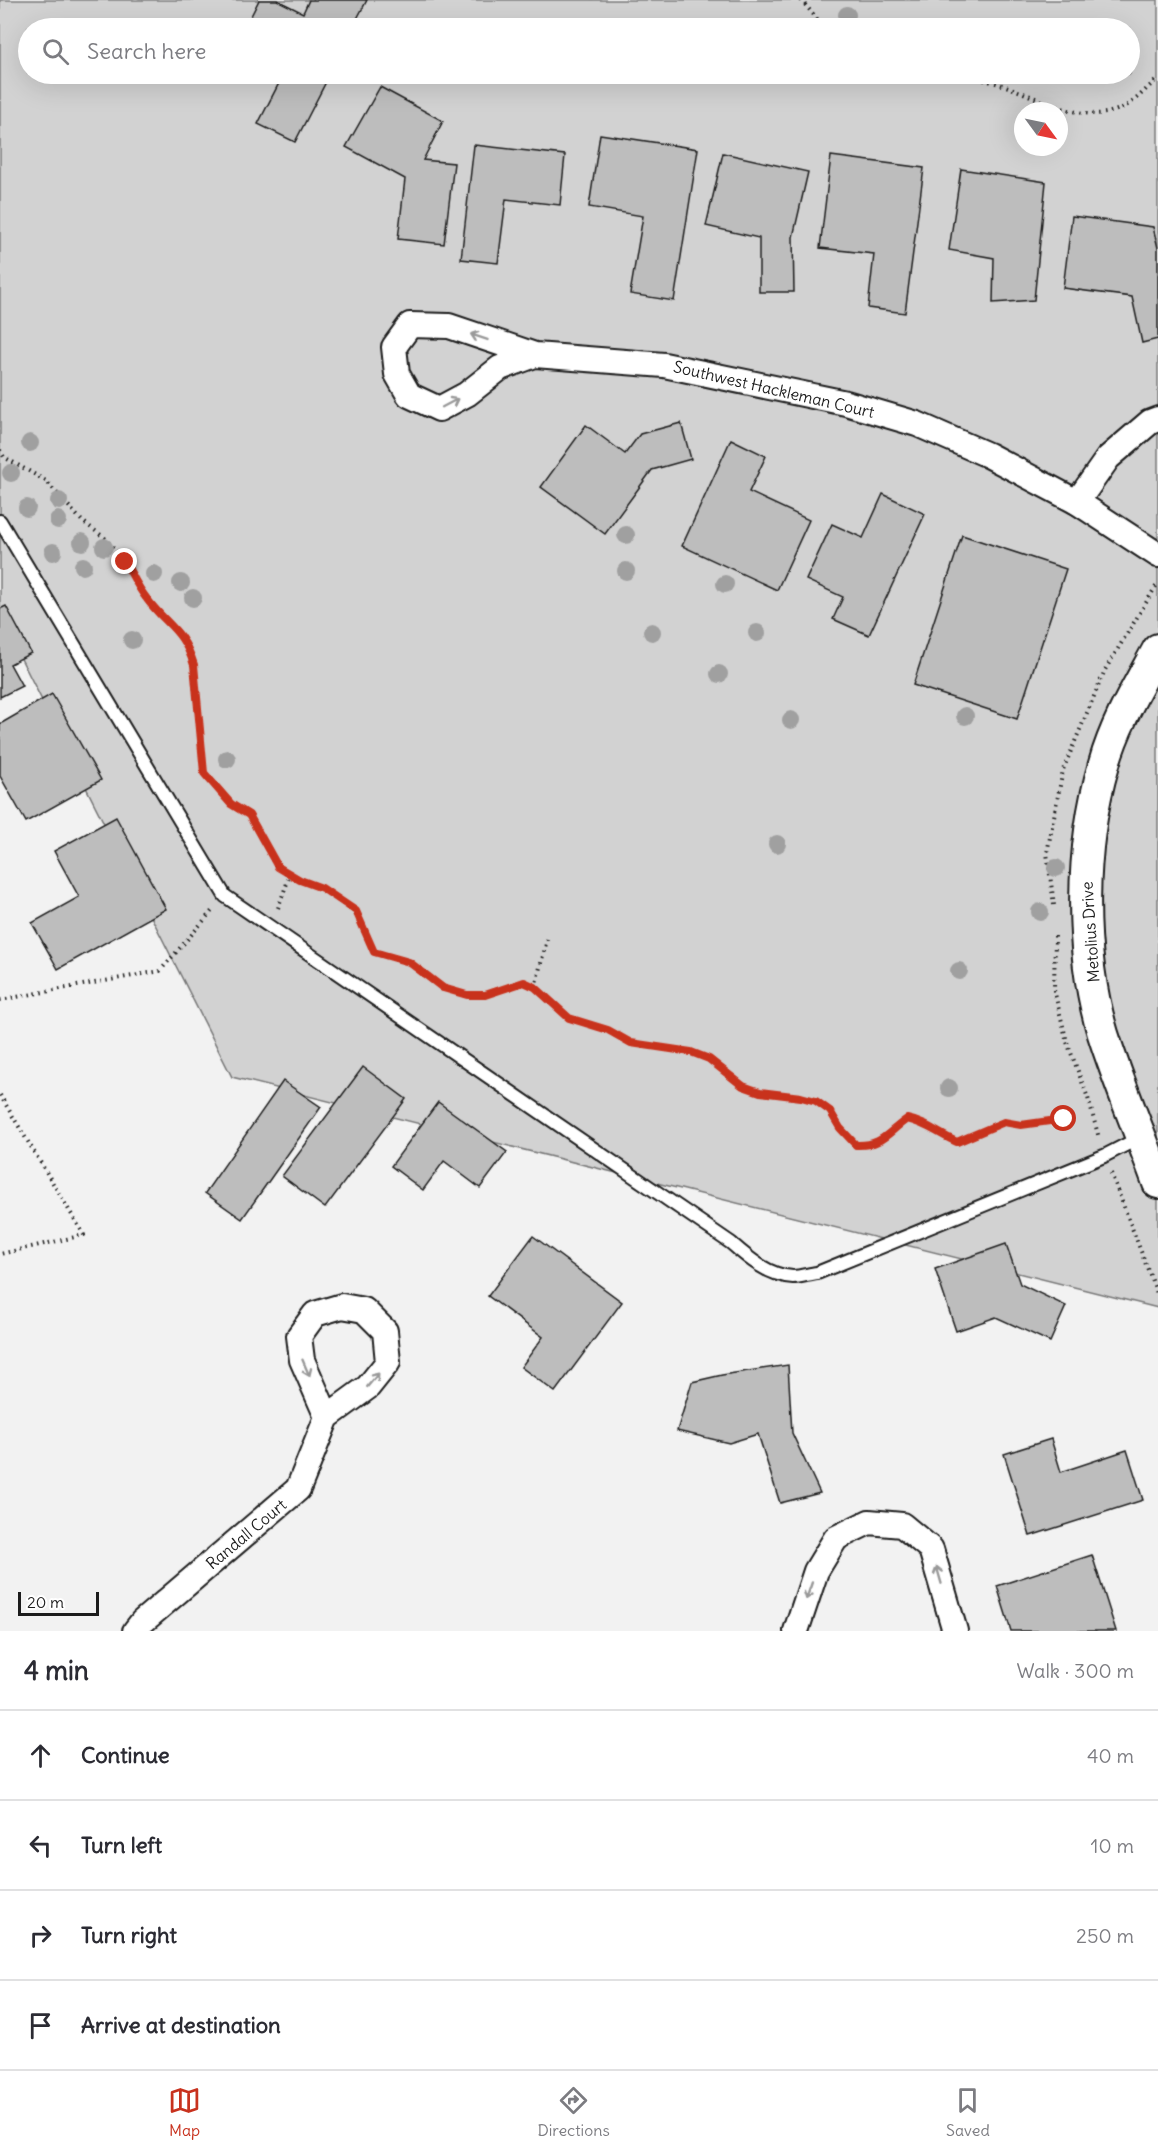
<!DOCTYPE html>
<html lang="en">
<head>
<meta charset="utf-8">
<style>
  :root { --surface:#fff; --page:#f2f2f3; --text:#2b2b33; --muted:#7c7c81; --line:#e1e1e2; --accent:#c8321e }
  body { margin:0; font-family:Delius,sans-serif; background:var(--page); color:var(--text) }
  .compass { position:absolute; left:1014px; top:102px; width:54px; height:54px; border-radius:50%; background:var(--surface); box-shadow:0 6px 24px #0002; rotate:123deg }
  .scale { position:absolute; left:18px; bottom:15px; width:81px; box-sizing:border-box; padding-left:6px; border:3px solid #1c1c1c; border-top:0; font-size:16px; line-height:21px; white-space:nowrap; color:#1c1c1c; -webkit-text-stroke:4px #fff; paint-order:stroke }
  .stop { position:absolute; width:18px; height:18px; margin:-14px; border:4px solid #c8321e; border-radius:50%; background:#fff }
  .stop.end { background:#c8321e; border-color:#fff; box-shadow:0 2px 6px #0008 }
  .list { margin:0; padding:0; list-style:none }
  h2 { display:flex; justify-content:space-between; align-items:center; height:78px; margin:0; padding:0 24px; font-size:26px }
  h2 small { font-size:20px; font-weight:400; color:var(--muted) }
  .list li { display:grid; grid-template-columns:39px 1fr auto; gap:18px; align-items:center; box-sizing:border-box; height:90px; padding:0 24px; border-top:2px solid var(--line) }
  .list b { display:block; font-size:22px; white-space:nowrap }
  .list em { font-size:20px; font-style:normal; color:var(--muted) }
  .icon { flex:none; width:33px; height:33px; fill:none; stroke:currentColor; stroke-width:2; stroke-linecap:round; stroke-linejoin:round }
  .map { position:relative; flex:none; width:1158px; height:1631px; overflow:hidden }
  .search { position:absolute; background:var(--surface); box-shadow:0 6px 24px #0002; left:18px; right:18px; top:18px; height:66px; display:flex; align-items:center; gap:15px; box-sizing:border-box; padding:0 21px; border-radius:33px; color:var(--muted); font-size:22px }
  .sheet { height:438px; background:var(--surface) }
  nav { display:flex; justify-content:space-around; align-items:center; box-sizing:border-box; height:84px; border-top:2px solid var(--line); background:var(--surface); font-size:16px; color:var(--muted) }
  nav a { display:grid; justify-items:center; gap:3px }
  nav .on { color:var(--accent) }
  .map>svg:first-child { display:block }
  .green { fill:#d2d2d2; stroke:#777; stroke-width:1.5; fill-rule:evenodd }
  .building { fill:#bdbdbd; stroke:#1c1c1c; stroke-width:1.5 }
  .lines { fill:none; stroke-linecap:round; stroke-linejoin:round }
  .service-casing { stroke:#1c1c1c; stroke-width:16 }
  .minor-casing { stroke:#1c1c1c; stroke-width:28 }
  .tertiary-casing { stroke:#1c1c1c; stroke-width:34 }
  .path { stroke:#1c1c1c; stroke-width:4; stroke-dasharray:1.5 4.5; stroke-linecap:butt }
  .service { stroke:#fff; stroke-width:12 }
  .minor { stroke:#fff; stroke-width:24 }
  .tertiary { stroke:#fff; stroke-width:30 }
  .tree { fill:#a0a0a0 }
  .oneway { stroke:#999 }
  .route { stroke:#c8321e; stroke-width:8 }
  .labels { text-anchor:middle; stroke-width:4.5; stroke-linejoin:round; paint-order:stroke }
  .street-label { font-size:16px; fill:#1c1c1c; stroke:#fff }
</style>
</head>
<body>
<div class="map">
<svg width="1158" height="1631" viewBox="0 0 1158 1631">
  <rect width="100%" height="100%" fill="#f2f2f2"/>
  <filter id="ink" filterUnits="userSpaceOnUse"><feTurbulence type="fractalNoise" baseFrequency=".0167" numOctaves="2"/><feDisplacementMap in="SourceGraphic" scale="12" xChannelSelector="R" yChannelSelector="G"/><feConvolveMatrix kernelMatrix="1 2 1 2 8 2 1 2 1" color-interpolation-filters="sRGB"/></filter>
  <g filter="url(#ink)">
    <path class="green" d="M0,0H1158V1308L232,1077L0,617ZM28,28H1130V74H28ZM1023,111H1059V147H1023Z"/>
    <g class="building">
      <polygon points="259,0 277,0 303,13 309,0 367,0 352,28 245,28"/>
      <polygon points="265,74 330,74 295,142 258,124 280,81"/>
      <polygon points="380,87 443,121 423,160 454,163 444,244 398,239 405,179 346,147"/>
      <polygon points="600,134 698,149 674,301 630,294 643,216 589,207"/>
      <polygon points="474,145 565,155 560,205 506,199 498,263 461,259"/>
      <polygon points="723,153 808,172 793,237 794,292 759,292 759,238 706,226"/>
      <polygon points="831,156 924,168 905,313 868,308 874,254 820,248"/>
      <polygon points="961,169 1046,182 1034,300 993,303 994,258 949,250"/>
      <polygon points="1072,216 1153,227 1158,248 1158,339 1142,343 1132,297 1063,288"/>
      <polygon points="681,423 691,459 652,470 605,534 541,487 586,425 625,454 640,434"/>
      <polygon points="731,439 766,456 749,492 809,520 777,590 682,546"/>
      <polygon points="883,494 925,514 869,635 833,619 843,597 806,580 832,524 863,538"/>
      <polygon points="962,535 1066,569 1017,719 913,685"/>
      <polygon points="6,606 31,653 10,664 22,686 0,697 0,609"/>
      <polygon points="52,694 101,780 26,822 0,776 0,724"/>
      <polygon points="116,817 166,909 58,969 32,923 79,897 54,851"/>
      <polygon points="363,1067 406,1099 325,1208 282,1176"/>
      <polygon points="283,1081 321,1107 242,1219 205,1193"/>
      <polygon points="438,1102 507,1152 480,1188 444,1161 423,1190 391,1166"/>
      <polygon points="533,1236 622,1302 555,1392 521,1367 543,1337 488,1296"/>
      <polygon points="1006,1244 1020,1284 1066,1306 1050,1342 996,1317 956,1331 935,1269"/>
      <polygon points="788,1365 792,1433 820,1493 780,1503 758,1434 729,1443 677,1431 692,1382 722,1375"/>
      <polygon points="1051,1439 1061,1472 1127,1450 1143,1500 1030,1536 1004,1454"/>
      <polygon points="1092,1555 1116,1631 1011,1631 997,1586"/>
    </g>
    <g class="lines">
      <g class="service-casing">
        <path id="service" d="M0,521L225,896L731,1243C748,1258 769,1276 793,1277C800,1277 809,1274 817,1273L1104,1156L1141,1137"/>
      </g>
      <g class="minor-casing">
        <g id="minor">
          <polyline points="535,355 500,368 467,394 439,409 409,395 397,374 394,347 410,325 449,326 535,355 664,365 846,403 917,424 988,455 1077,502 1158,555"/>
          <polyline points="1077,502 1108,458 1150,422 1158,419"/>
          <polyline points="135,1631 142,1622 298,1489 327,1417 368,1387 388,1362 385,1331 364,1310 342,1306 315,1314 299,1336 302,1360 327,1417"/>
          <polyline points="796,1631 816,1571 836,1538 869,1522 902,1525 931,1549 955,1631"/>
        </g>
      </g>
      <g class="tertiary-casing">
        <path id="tertiary" d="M1158,649C1138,686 1115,724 1104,764C1080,847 1078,951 1103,1034C1119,1084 1140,1133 1158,1183"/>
      </g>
      <g class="path">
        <polyline points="801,0 825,28"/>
        <path d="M930,74C954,75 975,77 999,84C1033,94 1077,123 1114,111C1136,104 1141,92 1158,79"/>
        <path d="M0,450L4,457L46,481L82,521L105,538L125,562L146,599L180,635L188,648L193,665L204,773L231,804L249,815L277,867L300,880L322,888L355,911L374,952L409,962L443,988L467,995H485L524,982L535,987L569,1018L607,1030L631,1043L691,1052L709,1059L743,1086L760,1092L801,1097L816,1101L830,1111L840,1128L856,1145C882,1146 887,1133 907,1119C927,1123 938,1134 957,1142L1004,1122L1021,1125L1064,1119"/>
        <polyline points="1054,905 1047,853 1063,770 1105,670 1158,583"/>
        <polyline points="278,908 290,875"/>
        <polyline points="1055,936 1054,990 1067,1042 1088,1098 1099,1138"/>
        <polyline points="535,987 548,936"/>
        <polyline points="0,1000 160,971 212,911"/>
        <polyline points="0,1095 84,1235 0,1254"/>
        <polyline points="1111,1173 1158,1296"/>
      </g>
      <use href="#service" class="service"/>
      <use href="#minor" class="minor"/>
      <use href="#tertiary" class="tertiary"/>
    </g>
    <g class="tree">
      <circle cx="847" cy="15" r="9"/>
      <circle cx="30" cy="443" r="9"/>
      <circle cx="11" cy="473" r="9"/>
      <circle cx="59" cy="501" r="9"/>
      <circle cx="27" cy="508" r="9"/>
      <circle cx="58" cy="520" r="9"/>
      <circle cx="626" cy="535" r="9"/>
      <circle cx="82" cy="542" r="9"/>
      <circle cx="104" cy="547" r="9"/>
      <circle cx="53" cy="552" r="9"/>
      <circle cx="83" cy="566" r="9"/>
      <circle cx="626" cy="571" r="9"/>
      <circle cx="154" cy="574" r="9"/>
      <circle cx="181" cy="583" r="9"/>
      <circle cx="725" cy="584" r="9"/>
      <circle cx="193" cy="598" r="9"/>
      <circle cx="652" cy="632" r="9"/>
      <circle cx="757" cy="633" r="9"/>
      <circle cx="132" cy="640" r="9"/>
      <circle cx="719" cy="674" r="9"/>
      <circle cx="965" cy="716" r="9"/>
      <circle cx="791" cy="720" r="9"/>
      <circle cx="227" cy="759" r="9"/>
      <circle cx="777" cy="844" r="9"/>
      <circle cx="1056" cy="868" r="9"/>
      <circle cx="1040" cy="912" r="9"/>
      <circle cx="959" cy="971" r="9"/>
      <circle cx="949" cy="1088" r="9"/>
    </g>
    <defs><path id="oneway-shaft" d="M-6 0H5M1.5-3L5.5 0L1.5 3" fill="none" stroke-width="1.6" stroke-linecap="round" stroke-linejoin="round" transform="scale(1.5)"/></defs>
    <g class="oneway">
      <use href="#oneway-shaft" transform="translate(479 337) rotate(-161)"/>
      <use href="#oneway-shaft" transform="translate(450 403) rotate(-28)"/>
      <use href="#oneway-shaft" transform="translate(306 1368) rotate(67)"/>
      <use href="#oneway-shaft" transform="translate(373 1380) rotate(-50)"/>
      <use href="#oneway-shaft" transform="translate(939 1575) rotate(-106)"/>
      <use href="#oneway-shaft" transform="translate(809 1591) rotate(109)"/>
    </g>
  </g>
  <g class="lines" filter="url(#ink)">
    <path class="route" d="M125,562C132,574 138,588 147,599C167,626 183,629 194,665L204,773L231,804L249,815L278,867L300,880L322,888L356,911L374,952L409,962L443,988L467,995H485L524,982L535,987L569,1018L608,1030L631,1043L691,1052L709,1059L743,1086L760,1092L801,1097L816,1101L830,1111L840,1128L856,1145C882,1146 887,1133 907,1119C927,1123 938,1134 957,1142L1004,1122L1021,1125L1064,1119"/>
  </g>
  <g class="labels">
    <g class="street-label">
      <text transform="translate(774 389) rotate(13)" y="6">Southwest Hackleman Court</text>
      <text transform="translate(1090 932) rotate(-94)" y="6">Metolius Drive</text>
      <text transform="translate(246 1534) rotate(-40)" y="6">Randall Court</text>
    </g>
  </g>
</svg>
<svg class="compass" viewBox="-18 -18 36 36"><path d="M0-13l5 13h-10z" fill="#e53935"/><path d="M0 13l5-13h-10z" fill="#7c7c81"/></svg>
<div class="scale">20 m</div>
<div class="stop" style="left:1064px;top:1119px"></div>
<div class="stop end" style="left:125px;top:562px"></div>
<div class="search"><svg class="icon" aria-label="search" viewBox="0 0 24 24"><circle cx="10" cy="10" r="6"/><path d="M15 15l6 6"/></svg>Search here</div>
</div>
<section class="sheet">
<h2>4 min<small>Walk · 300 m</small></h2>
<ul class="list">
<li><svg class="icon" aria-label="ahead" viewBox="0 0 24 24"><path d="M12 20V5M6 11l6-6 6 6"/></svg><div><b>Continue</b></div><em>40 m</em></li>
<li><svg class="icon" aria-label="left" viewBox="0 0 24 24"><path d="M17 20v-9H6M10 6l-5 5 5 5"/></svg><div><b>Turn left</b></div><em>10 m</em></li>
<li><svg class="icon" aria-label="right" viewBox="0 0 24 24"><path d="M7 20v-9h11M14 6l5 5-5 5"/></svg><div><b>Turn right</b></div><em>250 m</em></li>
<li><svg class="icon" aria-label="arrive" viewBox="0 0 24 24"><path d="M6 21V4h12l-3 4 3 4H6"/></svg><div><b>Arrive at destination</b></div></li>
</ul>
</section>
<nav>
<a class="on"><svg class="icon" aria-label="map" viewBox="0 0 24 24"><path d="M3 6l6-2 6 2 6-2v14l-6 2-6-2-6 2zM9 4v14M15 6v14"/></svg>Map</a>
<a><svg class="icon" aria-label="directions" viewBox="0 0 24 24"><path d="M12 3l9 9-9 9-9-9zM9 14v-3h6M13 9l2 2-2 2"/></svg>Directions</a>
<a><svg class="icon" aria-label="saved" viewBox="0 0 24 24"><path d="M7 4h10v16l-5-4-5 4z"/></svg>Saved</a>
</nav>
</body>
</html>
